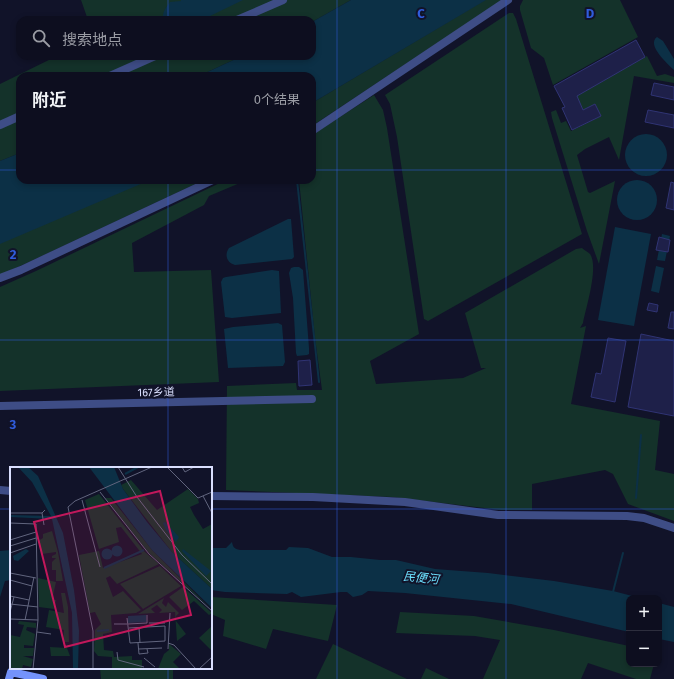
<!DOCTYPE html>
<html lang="zh">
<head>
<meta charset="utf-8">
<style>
  :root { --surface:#0d0e1f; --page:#161728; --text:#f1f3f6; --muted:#9a9ca4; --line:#2d2e3d }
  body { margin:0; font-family:"Fira Sans","Noto Sans SC",sans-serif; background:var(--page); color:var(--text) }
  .controls { position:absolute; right:12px; bottom:12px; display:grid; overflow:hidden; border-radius:8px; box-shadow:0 2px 6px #0003 }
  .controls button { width:36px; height:36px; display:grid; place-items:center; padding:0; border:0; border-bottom:1px solid var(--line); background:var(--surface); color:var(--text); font:20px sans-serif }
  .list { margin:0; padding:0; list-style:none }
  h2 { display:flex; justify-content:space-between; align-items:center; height:52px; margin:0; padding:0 16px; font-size:17px }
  h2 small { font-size:13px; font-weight:400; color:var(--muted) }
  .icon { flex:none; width:22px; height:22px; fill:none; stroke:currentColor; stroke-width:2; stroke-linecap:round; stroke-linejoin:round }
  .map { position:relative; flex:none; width:674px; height:679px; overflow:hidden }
  .search { position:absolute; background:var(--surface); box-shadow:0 2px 6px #0003; left:16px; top:16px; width:300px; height:44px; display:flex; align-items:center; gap:10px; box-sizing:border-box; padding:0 14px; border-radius:12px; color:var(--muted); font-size:15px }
  .panel { position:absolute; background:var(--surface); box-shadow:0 2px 6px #0003; left:16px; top:72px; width:300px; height:112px; border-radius:12px }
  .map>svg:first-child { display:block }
  .green { fill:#14322a }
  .water { fill:#0c3046 }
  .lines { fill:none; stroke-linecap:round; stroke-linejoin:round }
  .stream { stroke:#0c3046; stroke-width:2 }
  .building { fill:#1e2049; stroke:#303474 }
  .street { stroke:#3e4d86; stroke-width:8 }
  .secondary { stroke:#7493fb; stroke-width:8 }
  .grid { fill:none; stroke:#305cdc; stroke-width:1; stroke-opacity:0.55 }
  .labels { text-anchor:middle; stroke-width:4; stroke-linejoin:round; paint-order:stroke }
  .street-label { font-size:11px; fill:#dadffe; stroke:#111329 }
  .water-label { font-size:12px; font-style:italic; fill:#6bddfb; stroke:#111329 }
  .inset-river { fill:none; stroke:#0c3046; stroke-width:2 }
  .inset-road { fill:none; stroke:#61657e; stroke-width:1 }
  .view { fill:#c2185b; fill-opacity:0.15; stroke:#c2185b; stroke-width:2 }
  .inset-edge { fill:none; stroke:#dadffe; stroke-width:2 }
  .grid-label { font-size:13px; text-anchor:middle; font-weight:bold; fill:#305cdc; stroke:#111329; stroke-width:4; stroke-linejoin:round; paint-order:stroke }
</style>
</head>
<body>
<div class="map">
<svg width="674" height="679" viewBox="0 0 674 679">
  <rect width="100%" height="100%" fill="#111329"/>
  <g class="green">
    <polygon points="81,0 351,0 312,22 312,20 88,20"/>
    <polygon points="485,0 502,0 312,126 312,103"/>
    <polygon points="523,0 620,0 638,37 553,85 544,58 531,48 520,10 520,6"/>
    <polygon points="509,13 513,13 516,19 582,234 428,321 424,319 397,137 390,104 385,95"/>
    <polygon points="57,56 242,56 199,76 20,76 20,153 0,161 0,84"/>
    <polygon points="647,56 657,76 665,74 674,77 674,83 634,76 619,160 609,137 585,149 577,155 588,192 590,193 615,181 599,264 587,231 552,118 551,112 556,110 561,123 566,121 571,131 601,116 595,104 583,110 576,96"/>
    <path d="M374,95L383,110L387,128L419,334L370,361L376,384L463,378L486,368H481L465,313L576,249L582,248C584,250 588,252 590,254C599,267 586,307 583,323L580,328L586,326L571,404L660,421L655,470L674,474V521L628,504L613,474L605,470L532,484V510H501L392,497L226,490L227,386L296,383L297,390H322L315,338L299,180H312V135Z"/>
    <polygon points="143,180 204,180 29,262 0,275 0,243"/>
    <polygon points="226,180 247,180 209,196 204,205 132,243 134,272 211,270 219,382 0,391 0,287 36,271"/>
    <polygon points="211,597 337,605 328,641 273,629 266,649 223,636 225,620 211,614"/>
    <polygon points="400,612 474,616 554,630 629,646 629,664 654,664 650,679 636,679 588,663 581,679 483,679 500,640 475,636 396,633"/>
    <polygon points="333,644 407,679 316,679"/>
    <polygon points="100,668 173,668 173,679 101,679"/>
    <polygon points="426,668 449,679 421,679"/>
  </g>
  <g class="water">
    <path d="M181,0H243L210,16L188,20H164C161,13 166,8 170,2L181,1Z"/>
    <polygon points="351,0 486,0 312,103 312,76 199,76 242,56 312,56 312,22"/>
    <path d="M657,37L663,41L674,59V70C668,64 646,45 657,37Z"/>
    <circle cx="646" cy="155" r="21"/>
    <polygon points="20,153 20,180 150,180 0,244 0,161"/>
    <circle cx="637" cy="200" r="20"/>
    <path d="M288,219H291L294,257L292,259L235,265C227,263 224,255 229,248Z"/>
    <polygon points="615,227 651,234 634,326 598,320"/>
    <polygon points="662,234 670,236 665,261 657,260"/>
    <polygon points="656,266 664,268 659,293 651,291"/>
    <polygon points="294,267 299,267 303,270 309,348 309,354 307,355 297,356 296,353 293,298 289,273 291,268"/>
    <polygon points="272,270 279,271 281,313 232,318 225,317 221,282 223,278 226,277"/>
    <polygon points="278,323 282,325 285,362 283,366 228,368 224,329 233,327"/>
    <path d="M232,542C233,547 234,549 240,550H286L289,547L308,548L332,557H351L380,560H396L435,569L488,573L554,581L613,591L640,598H629V632L511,604L405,593L368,591L362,595L353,597L347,592H341L301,597L292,592L287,594L225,592L211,590V548H226Z"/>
    <polygon points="11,550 11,580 5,581 0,597 0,551"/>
    <polygon points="659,603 674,607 674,642 659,639"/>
  </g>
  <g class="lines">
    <g class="stream">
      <polyline points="297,180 319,382"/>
      <polyline points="636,498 641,435"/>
      <polyline points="613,592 623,553"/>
    </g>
  </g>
  <g class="building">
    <polygon points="636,40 645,57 577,96 583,110 595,104 601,116 572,130 562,108 565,107 554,86"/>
    <polygon points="654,83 674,87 674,100 651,95"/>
    <polygon points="648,110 674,115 674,128 645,122"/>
    <polygon points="671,182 674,183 674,210 666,208"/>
    <polygon points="659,237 670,240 668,252 656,250"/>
    <polygon points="649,303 658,305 657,312 647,310"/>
    <polygon points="671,312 674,312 674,329 668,328"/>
    <polygon points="641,334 674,341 674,416 628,407"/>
    <polygon points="608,338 626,341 615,402 591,397 596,373 601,374"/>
    <polygon points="310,360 312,385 299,386 298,361"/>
  </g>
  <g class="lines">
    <g class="street">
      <polyline points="237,20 283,0"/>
      <polyline points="110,76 155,56"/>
      <polyline points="0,125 20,116"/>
      <polyline points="312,131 508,0"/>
      <polyline points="0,278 21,270 213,180"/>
      <polyline points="0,406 312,399"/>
      <polyline points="0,490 11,491"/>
      <polyline points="211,496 313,497 405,502 498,515 627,516 644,518 674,528"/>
    </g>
    <polyline class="secondary" points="9,679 11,672 43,679"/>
  </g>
  <path class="grid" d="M168,0V20M337,0V679M506,0V679M168,56V76M0,170H20M312,170H674M168,180V468M0,340H674M0,509H11M211,509H674M168,668V679"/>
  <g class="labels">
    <g class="street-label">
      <text transform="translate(156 392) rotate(-1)" y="4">167乡道</text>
    </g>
    <g class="water-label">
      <text transform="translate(421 578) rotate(6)" y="4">民便河</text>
    </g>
  </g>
  <g transform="translate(10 467)">
    <rect width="202" height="202" fill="#111329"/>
    <path d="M121,13L147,43L178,22L188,32L189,36L180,40L184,48L193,62L202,57V122L162,85L113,22L111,18ZM89,27L135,85L149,97L107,117L100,109L96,111L103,130L113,124L131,143L126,146L101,148L102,165L93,167L94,183L103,184L104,190L122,189V193H132V202H102V190L88,189L84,184L85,163L91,157L85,145L80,146L69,88L89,84L93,101L132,87L111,60L106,61L109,75L89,82L75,33ZM95,31H101L142,83L202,143L139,86ZM42,64L48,85L53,114H46V103H42V95L46,91H42V89L46,87V85L32,87L28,74L33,71V67ZM150,99L171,119L133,142L110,117ZM28,111L46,115L42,133H46L44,142L29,140ZM173,120L202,146L199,148L184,134L172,143L159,130ZM51,126H55L58,140L59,175H53L54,163L36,160L39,143L54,146ZM154,131L152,136L156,140L158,135L169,146L166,149V154L176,167L167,174L165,145L149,146L152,143L147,138L141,142L145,146L128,147ZM9,154L26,156V161L17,160L16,163L25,167L23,179L14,178V181H24L23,189H13L23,192L21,200L13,198L12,202H0V168L10,170L14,158L8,157ZM202,159V184L189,171ZM159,177L171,187L163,195L170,202H148L154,187L159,183ZM40,180L57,181L60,189H41Z" fill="#14322a"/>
    <path d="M8,0H18L28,9L53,66L64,123L69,164L68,202H63L62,146L42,52L0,50V48L41,49L22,15ZM79,0H104L113,22L137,55L162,85L202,122V141L142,83ZM155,55L169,70L166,75L156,63L153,56ZM101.5 84a5.5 5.5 0 1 1 11 0a5.5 5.5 0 1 1-11 0ZM91.5 87a5.5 5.5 0 1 1 11 0a5.5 5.5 0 1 1-11 0ZM16,82L19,84L8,94L4,93L3,89ZM173,82L201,104L196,109L172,84ZM136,148V155L118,156V149Z" fill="#0c3046"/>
    <path class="inset-river" d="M115,7L128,0M94,101L134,83M87,164L99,163"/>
    <path class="inset-road" d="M108,0L127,30L172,88L202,117M157,0L188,31L202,25M172,0L175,5L184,0M90,25L139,87L202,144M193,29L202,46M72,33L90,100M0,46H32L35,43M32,46L34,58M0,56L26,57L28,153L23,202M0,73L26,65M0,79L26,71M0,86L26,77M0,106L26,111M0,113L22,119M0,129L19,133M0,137L28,140M0,145L4,130M117,151L120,176L155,174V159L119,161M0,152L28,153M15,153L24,110M139,156H155M104,157H117M118,157L137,156V148M129,161L130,176M27,165L41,167M128,176L129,187L138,186L137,182M158,176L164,178L186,202M129,182L152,181M158,182L160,146M107,185L108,193L134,200M134,191L145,200M83,202V164L58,40L65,34L142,0M189,202L202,190"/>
    <path class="view" d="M150,24L181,148L55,180L24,55Z"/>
    <rect width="202" height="202" class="inset-edge"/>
  </g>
  <g class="grid-label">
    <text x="421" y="18">C</text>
    <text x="590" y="18">D</text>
    <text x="13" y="259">2</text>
    <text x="13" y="429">3</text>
  </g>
</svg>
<div class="controls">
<button>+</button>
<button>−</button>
</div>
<div class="search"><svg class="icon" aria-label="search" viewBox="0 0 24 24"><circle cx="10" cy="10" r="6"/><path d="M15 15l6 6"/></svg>搜索地点</div>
<section class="panel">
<h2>附近<small>0个结果</small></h2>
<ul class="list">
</ul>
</section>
</div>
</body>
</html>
